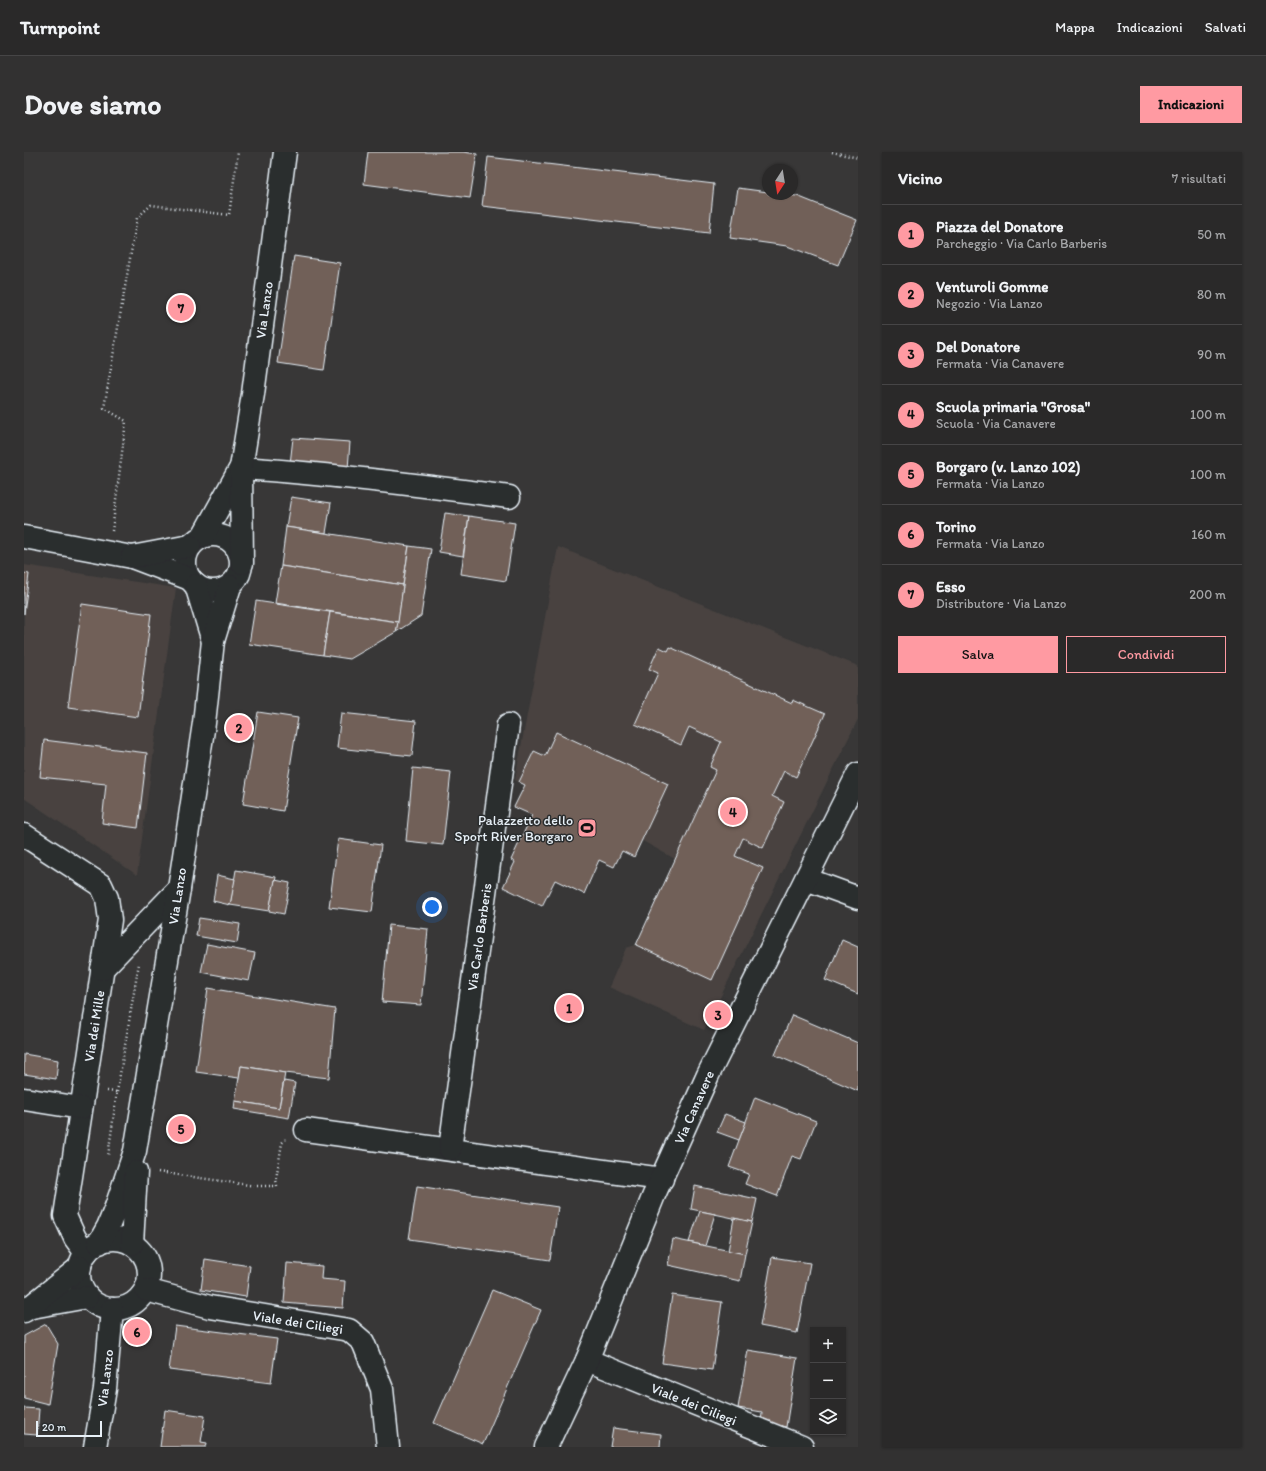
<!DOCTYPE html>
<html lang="it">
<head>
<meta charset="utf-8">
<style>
  :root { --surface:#2a2929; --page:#323131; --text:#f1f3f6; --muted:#a5a6a8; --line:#464546; --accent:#ff9aa2 }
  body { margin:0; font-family:Itim,sans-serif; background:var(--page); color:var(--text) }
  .controls { position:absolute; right:12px; bottom:12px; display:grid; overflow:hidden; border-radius:0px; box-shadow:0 1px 3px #0004 }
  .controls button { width:36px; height:36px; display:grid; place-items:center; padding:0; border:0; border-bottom:1px solid var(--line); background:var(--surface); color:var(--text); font:20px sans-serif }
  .compass { position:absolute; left:738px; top:12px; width:36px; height:36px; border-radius:50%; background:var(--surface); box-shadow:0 1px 3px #0004; rotate:192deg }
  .scale { position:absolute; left:12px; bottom:10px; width:66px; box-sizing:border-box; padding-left:4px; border:2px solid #e8f1f8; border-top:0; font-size:11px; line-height:14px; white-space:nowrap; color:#e8f1f8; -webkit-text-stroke:3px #2a2d2e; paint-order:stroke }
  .you { position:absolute; left:408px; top:755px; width:14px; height:14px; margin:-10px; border:3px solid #fff; border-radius:50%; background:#1a73e8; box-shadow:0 0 0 6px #1a73e833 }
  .badge { display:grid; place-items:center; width:26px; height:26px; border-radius:50%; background:var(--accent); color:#111; font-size:13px; font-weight:700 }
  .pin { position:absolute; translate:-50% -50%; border:2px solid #fff; box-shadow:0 1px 4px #0006 }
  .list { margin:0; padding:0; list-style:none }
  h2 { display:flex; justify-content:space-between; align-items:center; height:52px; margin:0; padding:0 16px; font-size:17px }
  h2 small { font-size:13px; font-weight:400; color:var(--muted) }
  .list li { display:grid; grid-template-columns:26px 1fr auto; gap:12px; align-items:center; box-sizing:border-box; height:60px; padding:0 16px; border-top:1px solid var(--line) }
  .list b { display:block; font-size:15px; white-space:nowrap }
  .list p { margin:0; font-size:13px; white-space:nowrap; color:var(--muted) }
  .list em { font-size:13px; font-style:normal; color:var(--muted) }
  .actions { display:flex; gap:8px; padding:12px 16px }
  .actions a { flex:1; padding:9px 0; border:1px solid var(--accent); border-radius:0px; text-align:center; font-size:14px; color:var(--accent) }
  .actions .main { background:var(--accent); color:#111 }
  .icon { flex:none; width:22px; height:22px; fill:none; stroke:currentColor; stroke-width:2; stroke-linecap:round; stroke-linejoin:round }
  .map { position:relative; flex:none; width:834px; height:1295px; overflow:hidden; border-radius:0px }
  header { display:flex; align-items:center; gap:24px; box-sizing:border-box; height:56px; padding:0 20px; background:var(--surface); border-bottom:1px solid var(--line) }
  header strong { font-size:19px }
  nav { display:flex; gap:22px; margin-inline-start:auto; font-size:14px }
  .intro { display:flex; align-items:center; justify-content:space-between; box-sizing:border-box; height:96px; padding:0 24px }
  h1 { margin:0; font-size:28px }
  .button { padding:10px 18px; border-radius:0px; background:var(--accent); color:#111; font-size:14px; font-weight:700 }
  main { display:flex; gap:24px; padding:0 24px }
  aside { flex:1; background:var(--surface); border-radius:0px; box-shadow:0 1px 3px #0004 }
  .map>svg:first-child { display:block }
  .built { fill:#494341 }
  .building { fill:#716059; stroke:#e8f1f8 }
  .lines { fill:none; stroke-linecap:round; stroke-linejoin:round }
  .minor-casing { stroke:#e8f1f8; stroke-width:25 }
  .path { stroke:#e8f1f8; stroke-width:2.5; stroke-dasharray:1 3; stroke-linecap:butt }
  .minor { stroke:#2a2d2e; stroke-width:22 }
  .labels { text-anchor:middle; stroke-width:3; stroke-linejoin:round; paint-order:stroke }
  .street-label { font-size:14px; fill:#e8f1f8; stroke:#2a2d2e }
  .poi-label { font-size:14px; fill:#e8f1f8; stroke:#2a2d2e; text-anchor:end }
</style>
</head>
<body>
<header>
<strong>Turnpoint</strong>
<nav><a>Mappa</a><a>Indicazioni</a><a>Salvati</a></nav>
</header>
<div class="intro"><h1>Dove siamo</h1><a class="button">Indicazioni</a></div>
<main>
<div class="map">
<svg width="834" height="1295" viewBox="0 0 834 1295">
  <rect width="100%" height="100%" fill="#383737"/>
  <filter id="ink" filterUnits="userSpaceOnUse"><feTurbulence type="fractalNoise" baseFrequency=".025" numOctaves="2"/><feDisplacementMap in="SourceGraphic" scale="8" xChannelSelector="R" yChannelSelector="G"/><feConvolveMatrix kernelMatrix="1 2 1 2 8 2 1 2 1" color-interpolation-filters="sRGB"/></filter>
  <g filter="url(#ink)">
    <g class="built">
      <polygon points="534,395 834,514 834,567 680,878 585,835 602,796 612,793 651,707 617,688 532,580 521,604 510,599 495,630 491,628"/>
      <polygon points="0,413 152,436 113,723 0,646"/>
    </g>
    <g class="building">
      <polygon points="344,0 439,0 453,2 446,46 340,32"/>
      <polygon points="464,5 690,32 685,81 458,54"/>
      <polygon points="714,36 744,40 744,42 773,44 833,68 814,113 763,94 706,86"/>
      <polygon points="270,104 316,111 300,218 254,211"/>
      <polygon points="269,286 326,290 324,317 266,312"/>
      <polygon points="267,345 307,351 302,381 262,375"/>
      <polygon points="421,361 445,364 439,404 415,400"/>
      <polygon points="445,364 491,371 482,429 437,422"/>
      <polygon points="262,375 385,394 379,433 257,414"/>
      <polygon points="385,394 407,397 397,464 372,480"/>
      <polygon points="257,414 379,433 374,470 251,451"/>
      <polygon points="0,421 5,422 0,462"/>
      <polygon points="232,449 306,460 299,503 225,492"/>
      <polygon points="58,452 127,462 114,565 44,555"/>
      <polygon points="306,460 374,470 372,480 326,507 299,503"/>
      <polygon points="635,495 644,499 646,495 768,551 769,548 801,562 772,625 760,619 748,644 760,650 739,696 719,686 711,704 739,716 688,828 612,793 692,618 686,615 697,590 665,575 657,593 611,572 634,521 625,517"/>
      <polygon points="234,560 274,566 259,659 219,652"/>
      <polygon points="317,561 392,569 388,604 313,596"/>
      <polygon points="532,580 644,632 610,705 598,699 590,715 575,708 560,742 531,728 518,754 479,735 491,710 487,708 508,663 490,655 501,633 495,630 510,599 521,604"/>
      <polygon points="20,588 123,601 114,676 78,671 82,632 16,625"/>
      <polygon points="389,616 427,620 419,693 382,689"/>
      <polygon points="314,687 357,693 348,760 305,755"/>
      <polygon points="212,718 252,725 245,759 206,753"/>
      <polygon points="193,723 211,727 206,753 189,749"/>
      <polygon points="251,728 266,731 260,762 245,759"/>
      <polygon points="175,766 216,772 213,791 172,784"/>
      <polygon points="365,773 404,777 397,853 358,850"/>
      <polygon points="818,788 834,795 834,842 801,828"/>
      <polygon points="183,792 231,801 225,829 177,820"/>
      <polygon points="184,836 311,857 305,926 261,921 217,914 215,926 172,920"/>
      <polygon points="768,863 834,891 834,939 751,903"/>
      <polygon points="0,902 34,908 32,927 0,922"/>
      <polygon points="217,914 261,921 255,956 211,949"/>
      <polygon points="260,929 271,931 265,966 210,957 211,949 255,956"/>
      <polygon points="731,945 792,969 777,1007 768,1004 753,1044 721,1032 725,1022 705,1015"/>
      <polygon points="701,962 722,970 715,988 693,980"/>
      <polygon points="393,1034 534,1055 526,1108 385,1087"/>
      <polygon points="671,1034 733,1047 728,1070 667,1057"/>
      <polygon points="676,1059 691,1062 681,1094 665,1090"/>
      <polygon points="710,1066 728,1070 721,1102 704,1099"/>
      <polygon points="649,1087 721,1102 716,1129 644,1113"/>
      <polygon points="748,1105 786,1111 773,1181 736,1174"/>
      <polygon points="181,1107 226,1114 222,1145 177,1138"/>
      <polygon points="263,1111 298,1114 297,1127 321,1129 319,1156 260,1151"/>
      <polygon points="468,1138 517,1158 459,1292 410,1271"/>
      <polygon points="648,1143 698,1150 688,1218 638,1211"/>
      <polygon points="22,1172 34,1192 24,1252 0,1246 0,1184"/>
      <polygon points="151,1174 253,1187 247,1231 145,1218"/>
      <polygon points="724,1198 773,1206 762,1275 737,1271 738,1260 714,1256"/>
      <polygon points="0,1256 15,1257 13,1283 0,1282"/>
      <polygon points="141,1258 181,1264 177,1290 183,1291 182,1295 136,1295"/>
      <polygon points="589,1276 637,1282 636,1295 586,1295"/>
    </g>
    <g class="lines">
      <g class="minor-casing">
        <g id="minor">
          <path d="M217,316C307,322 396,333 485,345"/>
          <circle cx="189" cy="411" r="28"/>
          <polyline points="179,384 216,317"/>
          <polyline points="0,385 108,405 166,427"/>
          <polyline points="108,405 166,394"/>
          <polyline points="218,411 217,316 229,242 261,0"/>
          <polyline points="172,433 189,489"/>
          <polyline points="0,683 77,733 83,746 86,768 41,1064 51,1086 62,1101"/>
          <polyline points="782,727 834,746"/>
          <polyline points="78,817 155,737"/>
          <polyline points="0,947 57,956"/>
          <polyline points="282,978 638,1027"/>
          <polyline points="426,997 484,573"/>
          <circle cx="90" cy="1122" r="35"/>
          <polyline points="75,1091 84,1075 92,1055 111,999 155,737 180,571 189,489 206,434"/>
          <polyline points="108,1092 112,1020"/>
          <polyline points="122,1138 186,1155 325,1178 339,1190 358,1237 364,1295"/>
          <polyline points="8,1155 63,1145"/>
          <polyline points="0,1159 6,1155 56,1115"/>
          <polyline points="563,1208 778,1295"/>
          <polyline points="71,1295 81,1237 88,1157"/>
          <polyline points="522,1295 563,1208 630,1043 684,923 834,622"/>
        </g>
      </g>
      <g class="path">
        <polyline points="808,0 834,6"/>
        <polyline points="88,379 102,269 80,256 113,66 127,53 205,63 214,0"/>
        <polyline points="83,939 93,940 84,1004"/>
        <polyline points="93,940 115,811"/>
        <polyline points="134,1020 232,1034 253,1034 252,1027 258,991 262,987"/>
      </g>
      <use href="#minor" class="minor"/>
    </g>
  </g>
  <defs>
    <g id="stadium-square" transform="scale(1)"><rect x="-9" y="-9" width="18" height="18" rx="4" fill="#ff9aa2" stroke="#2a2d2e"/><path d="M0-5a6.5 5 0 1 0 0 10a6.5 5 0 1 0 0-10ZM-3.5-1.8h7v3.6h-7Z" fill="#111"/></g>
  </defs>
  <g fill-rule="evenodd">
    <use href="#stadium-square" x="563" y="676"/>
  </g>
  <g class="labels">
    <g class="street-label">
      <text transform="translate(240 158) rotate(-82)" y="5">Via Lanzo</text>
      <text transform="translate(153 744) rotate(-81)" y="5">Via Lanzo</text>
      <text transform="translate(455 785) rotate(-82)" y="5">Via Carlo Barberis</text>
      <text transform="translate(70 874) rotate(-81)" y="5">Via dei Mille</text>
      <text transform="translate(670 955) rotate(-66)" y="5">Via Canavere</text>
      <text transform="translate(274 1170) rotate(9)" y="5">Viale dei Ciliegi</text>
      <text transform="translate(81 1226) rotate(-83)" y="5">Via Lanzo</text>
      <text transform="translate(670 1252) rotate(22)" y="5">Viale dei Ciliegi</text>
    </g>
    <g class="poi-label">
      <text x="549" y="673">Palazzetto dello<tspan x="549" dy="16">Sport River Borgaro</tspan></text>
    </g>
  </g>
</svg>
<div class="controls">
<button>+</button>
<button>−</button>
<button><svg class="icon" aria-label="layers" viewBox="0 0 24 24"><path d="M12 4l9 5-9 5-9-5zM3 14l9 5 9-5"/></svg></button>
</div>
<svg class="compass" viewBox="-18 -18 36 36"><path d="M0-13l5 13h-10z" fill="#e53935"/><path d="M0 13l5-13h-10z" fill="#a5a6a8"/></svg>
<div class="scale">20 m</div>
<div class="you"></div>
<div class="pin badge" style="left:545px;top:856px">1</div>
<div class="pin badge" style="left:215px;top:576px">2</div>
<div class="pin badge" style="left:694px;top:863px">3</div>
<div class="pin badge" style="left:709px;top:660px">4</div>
<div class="pin badge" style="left:157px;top:977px">5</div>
<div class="pin badge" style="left:113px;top:1180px">6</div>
<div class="pin badge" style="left:157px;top:156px">7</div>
</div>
<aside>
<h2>Vicino<small>7 risultati</small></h2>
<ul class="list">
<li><span class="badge">1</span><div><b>Piazza del Donatore</b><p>Parcheggio · Via Carlo Barberis</p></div><em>50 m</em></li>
<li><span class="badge">2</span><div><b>Venturoli Gomme</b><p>Negozio · Via Lanzo</p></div><em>80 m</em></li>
<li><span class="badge">3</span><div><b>Del Donatore</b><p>Fermata · Via Canavere</p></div><em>90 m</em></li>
<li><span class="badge">4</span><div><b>Scuola primaria &quot;Grosa&quot;</b><p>Scuola · Via Canavere</p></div><em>100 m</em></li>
<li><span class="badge">5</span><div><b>Borgaro (v. Lanzo 102)</b><p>Fermata · Via Lanzo</p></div><em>100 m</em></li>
<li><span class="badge">6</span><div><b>Torino</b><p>Fermata · Via Lanzo</p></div><em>160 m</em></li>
<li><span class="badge">7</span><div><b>Esso</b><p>Distributore · Via Lanzo</p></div><em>200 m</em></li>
</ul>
<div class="actions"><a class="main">Salva</a><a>Condividi</a></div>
</aside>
</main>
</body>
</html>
